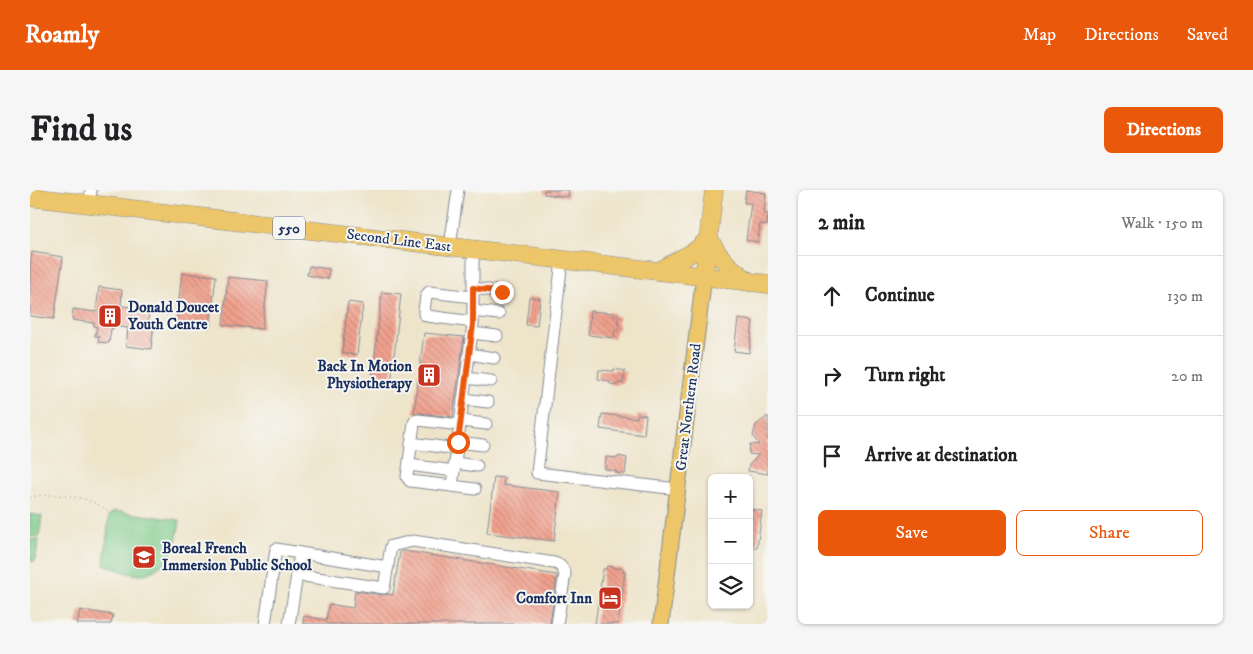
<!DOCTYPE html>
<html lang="en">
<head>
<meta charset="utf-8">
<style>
  :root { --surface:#fff; --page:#f6f6f6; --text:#202124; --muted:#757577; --line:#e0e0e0; --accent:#ea580c }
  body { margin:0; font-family:"IM FELL DW Pica",serif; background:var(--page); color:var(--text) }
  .controls { position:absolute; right:15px; bottom:15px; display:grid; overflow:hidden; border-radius:8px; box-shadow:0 1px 4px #0004 }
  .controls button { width:45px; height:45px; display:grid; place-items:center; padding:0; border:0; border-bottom:1px solid var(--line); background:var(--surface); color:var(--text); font:25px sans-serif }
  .stop { position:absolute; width:15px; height:15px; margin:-11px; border:4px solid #ea580c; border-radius:50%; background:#fff }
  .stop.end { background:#ea580c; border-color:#fff; box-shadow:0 1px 5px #0008 }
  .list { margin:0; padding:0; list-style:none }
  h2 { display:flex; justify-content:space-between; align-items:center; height:65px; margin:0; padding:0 20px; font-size:21px }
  h2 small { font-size:16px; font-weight:400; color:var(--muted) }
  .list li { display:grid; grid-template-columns:32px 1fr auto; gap:15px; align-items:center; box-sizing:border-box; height:80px; padding:0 20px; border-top:1px solid var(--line) }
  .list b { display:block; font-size:19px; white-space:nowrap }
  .list em { font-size:16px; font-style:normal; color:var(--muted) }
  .actions { display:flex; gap:10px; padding:15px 20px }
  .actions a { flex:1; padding:11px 0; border:1px solid var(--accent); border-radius:8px; text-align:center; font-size:18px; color:var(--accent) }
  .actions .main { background:var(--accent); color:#fff }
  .icon { flex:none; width:28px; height:28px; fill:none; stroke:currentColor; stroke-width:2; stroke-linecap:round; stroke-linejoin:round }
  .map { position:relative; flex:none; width:738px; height:434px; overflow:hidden; border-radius:8px }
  header { display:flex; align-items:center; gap:30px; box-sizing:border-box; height:70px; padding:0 25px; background:var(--accent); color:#fff }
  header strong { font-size:24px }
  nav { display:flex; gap:28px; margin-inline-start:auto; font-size:18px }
  .intro { display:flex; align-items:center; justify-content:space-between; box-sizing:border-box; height:120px; padding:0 30px }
  h1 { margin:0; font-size:35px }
  .button { padding:12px 22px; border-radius:8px; background:var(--accent); color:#fff; font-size:18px; font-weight:700 }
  main { display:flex; gap:30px; padding:0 30px }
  aside { flex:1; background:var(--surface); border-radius:8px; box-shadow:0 1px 4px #0004 }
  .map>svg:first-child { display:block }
  .park { fill:#7fca88; stroke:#4d7c73 }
  .building { fill:url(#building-back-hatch) }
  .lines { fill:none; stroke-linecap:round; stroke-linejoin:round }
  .minor-casing { stroke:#848a94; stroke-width:13 }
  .major-casing { stroke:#848a94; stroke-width:17 }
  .highway-casing { stroke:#848a94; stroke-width:19 }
  .path { stroke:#848a94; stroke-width:1; stroke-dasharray:1 4; stroke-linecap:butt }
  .minor { stroke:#fff; stroke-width:11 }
  .major { stroke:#ecc669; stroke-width:15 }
  .highway { stroke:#ecc669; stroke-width:18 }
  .route { stroke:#ea580c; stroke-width:6 }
  .labels { text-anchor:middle; stroke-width:4; stroke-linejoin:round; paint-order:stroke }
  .shield { fill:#f6f6f2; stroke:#5d6b8a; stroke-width:1 }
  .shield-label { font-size:14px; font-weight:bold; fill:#1b2f5e }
  .street-label { font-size:15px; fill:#1b2f5e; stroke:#f6f6f2 }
  .poi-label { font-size:15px; font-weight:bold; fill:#1b2f5e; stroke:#f6f6f2; text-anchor:start }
</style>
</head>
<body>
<header>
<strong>Roamly</strong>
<nav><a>Map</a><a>Directions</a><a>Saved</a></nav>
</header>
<div class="intro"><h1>Find us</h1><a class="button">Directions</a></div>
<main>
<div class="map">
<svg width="738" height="434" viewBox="0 0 738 434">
  <defs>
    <pattern id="building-back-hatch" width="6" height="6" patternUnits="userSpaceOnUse" patternTransform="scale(1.25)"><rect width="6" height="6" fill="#f2a28e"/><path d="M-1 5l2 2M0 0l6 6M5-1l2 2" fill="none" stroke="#c38477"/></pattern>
  </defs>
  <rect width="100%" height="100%" fill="#f6f6f2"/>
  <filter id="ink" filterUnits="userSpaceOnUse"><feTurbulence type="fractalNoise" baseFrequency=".02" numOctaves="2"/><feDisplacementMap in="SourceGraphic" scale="10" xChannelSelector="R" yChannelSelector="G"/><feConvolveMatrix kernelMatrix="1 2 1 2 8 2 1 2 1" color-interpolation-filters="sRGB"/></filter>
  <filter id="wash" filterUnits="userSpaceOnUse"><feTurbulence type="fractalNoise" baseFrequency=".0096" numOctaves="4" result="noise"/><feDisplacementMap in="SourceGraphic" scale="20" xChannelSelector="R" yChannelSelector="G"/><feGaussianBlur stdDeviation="1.12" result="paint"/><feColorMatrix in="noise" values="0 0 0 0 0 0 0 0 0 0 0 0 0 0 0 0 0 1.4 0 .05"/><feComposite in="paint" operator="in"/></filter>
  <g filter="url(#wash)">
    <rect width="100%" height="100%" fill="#eee4ca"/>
    <g class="park">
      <path d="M85,321L150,330C147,352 142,373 120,382C119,382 112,385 112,385C102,386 83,378 74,374L79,325Z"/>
      <polygon points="0,324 12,326 9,347 0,346"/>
      <polygon points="0,349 9,350 5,371 0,371"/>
    </g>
    <g id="blocks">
      <g class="building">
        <polygon points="514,0 539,0 538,7 514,4"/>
        <polygon points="716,0 736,3 734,24 738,24 737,35 730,34 728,52 716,50 721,13 714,13"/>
        <polygon points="2,62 33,67 24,129 0,126 0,78"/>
        <polygon points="279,76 299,79 298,89 277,85"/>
        <polygon points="152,83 186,86 180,138 146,134"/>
        <polygon points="198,87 238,91 232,139 193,135"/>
        <polygon points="69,97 92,100 91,116 104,117 104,120 119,121 118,133 124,134 121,159 96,156 98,138 83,136 83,139 81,139 79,153 68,152 69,146 65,146 67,137 64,136 64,133 42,130 43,119 66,122"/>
        <polygon points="352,102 371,104 361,194 342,191"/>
        <polygon points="499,107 510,108 507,136 496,135"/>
        <polygon points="318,112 333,114 327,165 312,163"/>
        <polygon points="560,121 584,123 584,126 589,126 587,134 589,134 588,140 585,141 584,148 558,145"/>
        <polygon points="708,129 723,131 719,163 704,161"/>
        <polygon points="394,143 434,147 423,227 389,223 384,223"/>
        <polygon points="584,179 595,181 593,193 588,193 587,195 580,194 580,191 568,189 569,180 584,181"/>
        <polygon points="572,224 607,228 607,224 616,225 614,245 570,239"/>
        <polygon points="738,226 738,284 718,281 719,275 729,265 719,264 720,254 729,255 723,246 726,235"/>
        <polygon points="589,266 597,268 595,284 586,283 586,281 575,279 576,267 588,268"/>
        <polygon points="464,287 474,288 473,295 530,302 524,351 457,343"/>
        <polygon points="719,319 732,321 727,358 719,357"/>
        <polygon points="374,361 527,385 520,434 273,434 274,426 296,430 299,414 323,418 325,401 353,405 358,404 363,405 370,362"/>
        <polygon points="577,376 593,379 593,382 595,382 588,434 565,434 573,379 576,379"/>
        <polygon points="50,420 83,425 81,434 47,434"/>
      </g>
    </g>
  </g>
  <g filter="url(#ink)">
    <use href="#blocks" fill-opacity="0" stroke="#848a94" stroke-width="1"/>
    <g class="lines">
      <g class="minor-casing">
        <g id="minor">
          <polyline points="59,14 61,0"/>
          <polyline points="420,56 428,0"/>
          <polyline points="532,70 507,283 648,299"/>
          <polyline points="443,98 472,102"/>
          <polyline points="443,121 469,124"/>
          <polyline points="443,132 397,126 394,124 394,121 396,106 399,102 443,107"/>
          <polyline points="442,143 467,146"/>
          <polyline points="439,164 464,168"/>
          <polyline points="436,188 461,191"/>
          <polyline points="433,209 458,212"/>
          <polyline points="431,231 456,234"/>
          <polyline points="430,235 388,230 385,231 384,233 377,287 380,291 422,296 424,281 443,134 443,73 444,59"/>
          <polyline points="428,252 453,255"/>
          <polyline points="381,253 427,259"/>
          <polyline points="425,273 447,276"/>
          <polyline points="379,275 424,281"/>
          <polyline points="422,296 445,299"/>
          <polyline points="267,385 270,363 358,377"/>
          <polyline points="235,434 246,359 270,363"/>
          <path d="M259,434L267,385L354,398L361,356L383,351L524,373C531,375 533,378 535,384L527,434"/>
        </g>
      </g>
      <g class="major-casing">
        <polyline id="major" points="631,434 674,86"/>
      </g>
      <g class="highway-casing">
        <g id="highway">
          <polyline points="0,7 738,94"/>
          <polyline points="679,49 688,64 699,76 719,92"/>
          <polyline points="629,81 665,61 679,49"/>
          <polyline points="674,86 684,0"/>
        </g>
      </g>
      <path class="path" d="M0,308C12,302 47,306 60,311C66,313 73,317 78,321"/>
      <use href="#minor" class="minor"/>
      <use href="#major" class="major"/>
      <use href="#highway" class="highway"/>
    </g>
  </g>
  <g class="lines" filter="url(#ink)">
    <polyline class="route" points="428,252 443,134 443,98 472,102"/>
  </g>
  <defs>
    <g id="building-square" transform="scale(1.25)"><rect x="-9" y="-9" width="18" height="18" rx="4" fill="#c8321e" stroke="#f6f6f2"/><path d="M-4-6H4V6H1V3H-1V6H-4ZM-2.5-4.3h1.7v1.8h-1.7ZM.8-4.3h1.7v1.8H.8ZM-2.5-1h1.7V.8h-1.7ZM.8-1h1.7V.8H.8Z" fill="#fff"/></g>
    <g id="school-square" transform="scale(1.25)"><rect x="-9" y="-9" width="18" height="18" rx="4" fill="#c8321e" stroke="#f6f6f2"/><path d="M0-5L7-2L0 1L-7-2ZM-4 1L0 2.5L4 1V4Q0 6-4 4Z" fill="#fff"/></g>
    <g id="hotel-square" transform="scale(1.25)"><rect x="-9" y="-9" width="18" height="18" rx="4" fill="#c8321e" stroke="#f6f6f2"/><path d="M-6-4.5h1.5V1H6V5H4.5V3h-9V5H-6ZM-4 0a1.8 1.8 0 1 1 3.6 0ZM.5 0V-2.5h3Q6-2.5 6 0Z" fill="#fff"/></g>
  </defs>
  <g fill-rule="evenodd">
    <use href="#building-square" x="80" y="126"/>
    <use href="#building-square" x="399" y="185"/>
    <use href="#school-square" x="114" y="367"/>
    <use href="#hotel-square" x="580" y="408"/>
  </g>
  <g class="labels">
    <rect class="shield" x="243" y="26.5" width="32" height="23" rx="4"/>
    <g class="shield-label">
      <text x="259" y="43">550</text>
    </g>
    <g class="street-label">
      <text transform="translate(369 50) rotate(7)" y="5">Second Line East</text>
      <text transform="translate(658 217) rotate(-83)" y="5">Great Northern Road</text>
    </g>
    <g class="poi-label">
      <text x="98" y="122">Donald Doucet<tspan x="98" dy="17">Youth Centre</tspan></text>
      <text x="382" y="181" text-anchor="end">Back In Motion<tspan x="382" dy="17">Physiotherapy</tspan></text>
      <text x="132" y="363">Boreal French<tspan x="132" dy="17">Immersion Public School</tspan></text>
      <text x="562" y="413" text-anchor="end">Comfort Inn</text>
    </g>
  </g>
</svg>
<div class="controls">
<button>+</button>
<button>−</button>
<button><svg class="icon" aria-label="layers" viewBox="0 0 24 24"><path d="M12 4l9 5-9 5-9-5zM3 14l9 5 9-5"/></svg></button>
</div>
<div class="stop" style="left:428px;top:252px"></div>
<div class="stop end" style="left:472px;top:102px"></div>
</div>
<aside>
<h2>2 min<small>Walk · 150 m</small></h2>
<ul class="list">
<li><svg class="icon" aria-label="ahead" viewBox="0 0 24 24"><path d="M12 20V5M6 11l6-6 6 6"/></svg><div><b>Continue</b></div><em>130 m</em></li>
<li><svg class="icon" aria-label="right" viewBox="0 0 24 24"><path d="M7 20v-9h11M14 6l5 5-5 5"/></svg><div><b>Turn right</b></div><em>20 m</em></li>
<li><svg class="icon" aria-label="arrive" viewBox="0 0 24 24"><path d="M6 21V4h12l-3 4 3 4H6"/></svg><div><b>Arrive at destination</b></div></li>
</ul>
<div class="actions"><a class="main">Save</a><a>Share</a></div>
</aside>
</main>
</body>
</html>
